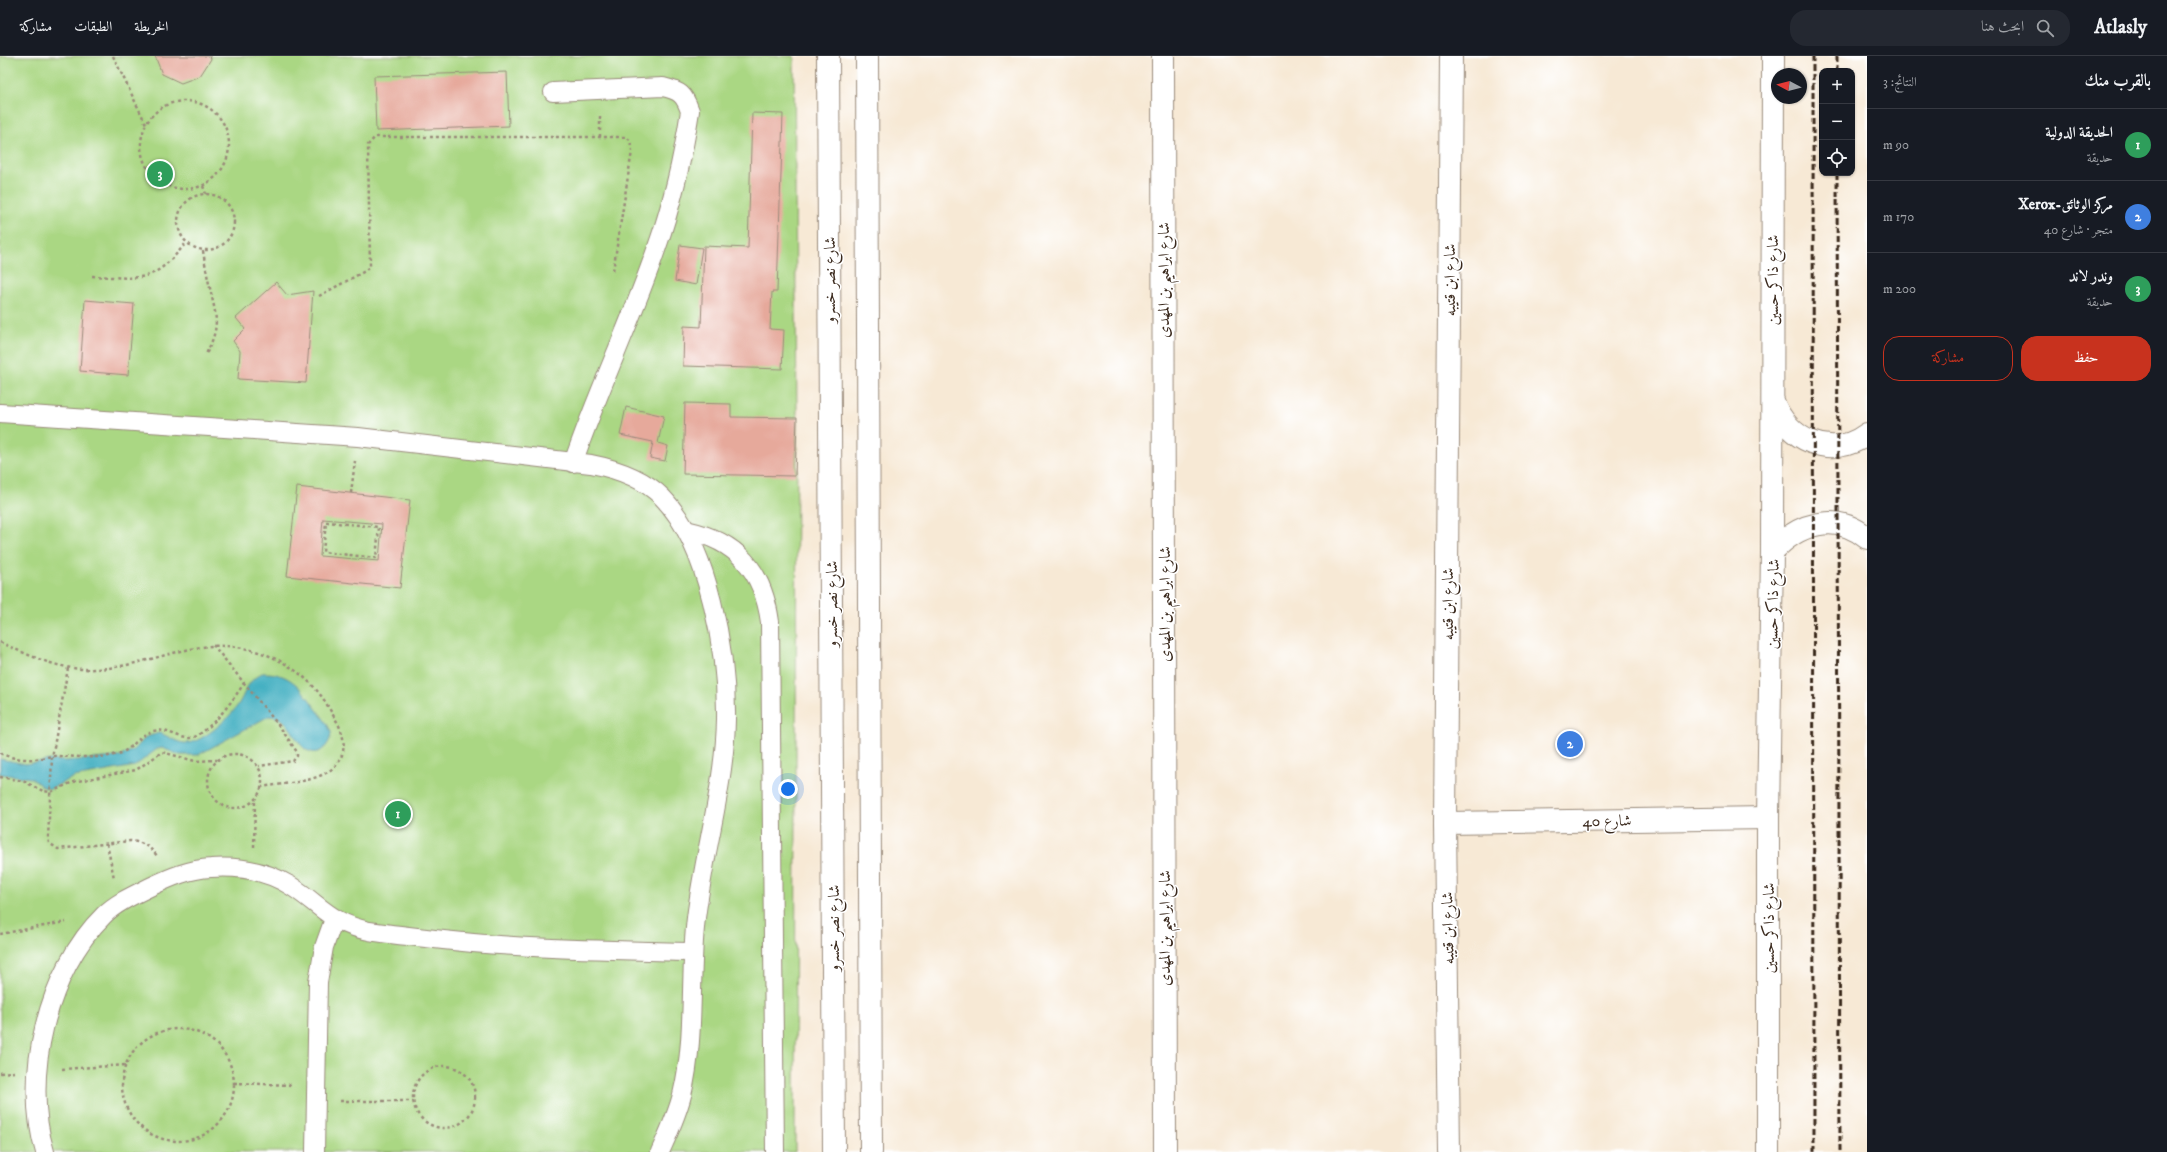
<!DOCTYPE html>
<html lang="ar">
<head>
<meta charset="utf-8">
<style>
  :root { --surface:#171b24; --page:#242831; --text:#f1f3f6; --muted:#9ea1a6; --line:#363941; --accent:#c8321e }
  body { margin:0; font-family:"IM FELL DW Pica",Amiri,serif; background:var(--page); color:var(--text); direction:rtl }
  .controls { position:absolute; right:12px; top:12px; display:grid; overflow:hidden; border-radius:8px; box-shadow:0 1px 3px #0004 }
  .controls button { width:36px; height:36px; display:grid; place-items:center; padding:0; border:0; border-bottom:1px solid var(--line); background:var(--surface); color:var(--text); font:20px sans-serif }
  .compass { position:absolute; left:1771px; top:12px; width:36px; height:36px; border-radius:50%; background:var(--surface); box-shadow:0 1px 3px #0004; rotate:277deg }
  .you { position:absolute; left:788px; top:733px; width:14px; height:14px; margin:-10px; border:3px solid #fff; border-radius:50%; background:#1a73e8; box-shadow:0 0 0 6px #1a73e833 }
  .badge { display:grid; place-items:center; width:26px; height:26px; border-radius:50%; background:var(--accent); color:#fff; font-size:13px; font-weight:700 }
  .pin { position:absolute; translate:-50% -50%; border:2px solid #fff; box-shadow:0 1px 4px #0006 }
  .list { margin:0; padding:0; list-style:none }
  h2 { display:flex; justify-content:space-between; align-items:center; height:52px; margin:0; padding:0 16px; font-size:17px }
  h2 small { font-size:13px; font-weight:400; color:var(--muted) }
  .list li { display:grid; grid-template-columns:26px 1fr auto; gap:12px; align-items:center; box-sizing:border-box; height:72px; padding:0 16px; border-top:1px solid var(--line) }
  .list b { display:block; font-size:15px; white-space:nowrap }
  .list p { margin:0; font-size:13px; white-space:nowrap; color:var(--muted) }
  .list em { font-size:13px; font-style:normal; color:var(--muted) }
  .actions { display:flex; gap:8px; padding:12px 16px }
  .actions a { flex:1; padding:9px 0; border:1px solid var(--accent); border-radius:16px; text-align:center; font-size:14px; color:var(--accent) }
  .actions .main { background:var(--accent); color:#fff }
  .icon { flex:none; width:22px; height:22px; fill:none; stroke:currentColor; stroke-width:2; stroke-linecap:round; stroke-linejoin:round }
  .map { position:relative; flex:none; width:1867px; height:1096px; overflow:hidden; direction:ltr }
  header { display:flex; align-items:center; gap:24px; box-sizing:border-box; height:56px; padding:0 20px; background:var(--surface); border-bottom:1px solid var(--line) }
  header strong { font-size:19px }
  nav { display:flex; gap:22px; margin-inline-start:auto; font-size:14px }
  .search { width:280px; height:36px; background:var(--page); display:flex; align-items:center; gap:10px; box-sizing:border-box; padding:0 14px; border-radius:16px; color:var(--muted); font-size:15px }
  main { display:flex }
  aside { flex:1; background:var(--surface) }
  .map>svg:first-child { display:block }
  .green { fill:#aad783; stroke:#728050 }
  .water { fill:#44b0c2; stroke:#406d70 }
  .building { fill:#e6a99b; fill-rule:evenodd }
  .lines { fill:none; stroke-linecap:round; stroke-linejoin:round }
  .service-casing { stroke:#998a7a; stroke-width:20 }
  .minor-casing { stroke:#998a7a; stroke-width:24 }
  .secondary-casing { stroke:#998a7a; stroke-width:24 }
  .path { stroke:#998a7a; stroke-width:2.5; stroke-dasharray:3 3; stroke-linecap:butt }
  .service { stroke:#fff; stroke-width:18 }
  .minor { stroke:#fff; stroke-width:22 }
  .secondary { stroke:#fff; stroke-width:22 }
  .rail { stroke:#3b2a1e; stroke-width:3; stroke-dasharray:6 3; stroke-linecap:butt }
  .labels { text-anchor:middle; stroke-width:3; stroke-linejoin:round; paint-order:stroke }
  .street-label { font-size:16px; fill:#3b2a1e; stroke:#fff }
</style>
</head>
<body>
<header>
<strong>Atlasly</strong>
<div class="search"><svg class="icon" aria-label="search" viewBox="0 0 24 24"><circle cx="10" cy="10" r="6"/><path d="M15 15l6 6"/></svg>ابحث هنا</div>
<nav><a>الخريطة</a><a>الطبقات</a><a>مشاركة</a></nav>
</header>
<main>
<aside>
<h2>بالقرب منك<small>النتائج: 3</small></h2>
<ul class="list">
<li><span class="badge" style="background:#2e9e5b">1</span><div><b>الحديقة الدولية</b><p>حديقة</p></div><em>90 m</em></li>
<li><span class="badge" style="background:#3f7fe0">2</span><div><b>مركز الوثائق-Xerox</b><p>متجر · شارع 40</p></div><em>170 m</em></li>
<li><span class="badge" style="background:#2e9e5b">3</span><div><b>وندر لاند</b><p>حديقة</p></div><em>200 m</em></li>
</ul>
<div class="actions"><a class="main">حفظ</a><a>مشاركة</a></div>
</aside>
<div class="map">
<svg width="1867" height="1096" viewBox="0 0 1867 1096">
  <rect width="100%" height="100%" fill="#fff"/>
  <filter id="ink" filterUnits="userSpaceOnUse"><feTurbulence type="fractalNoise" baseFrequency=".025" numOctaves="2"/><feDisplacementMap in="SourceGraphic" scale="8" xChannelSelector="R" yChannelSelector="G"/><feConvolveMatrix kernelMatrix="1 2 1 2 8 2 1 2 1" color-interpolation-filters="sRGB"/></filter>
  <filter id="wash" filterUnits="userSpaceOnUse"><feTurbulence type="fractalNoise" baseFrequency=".012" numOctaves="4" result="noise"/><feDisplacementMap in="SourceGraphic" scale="16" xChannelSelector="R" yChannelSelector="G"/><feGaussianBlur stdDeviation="0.9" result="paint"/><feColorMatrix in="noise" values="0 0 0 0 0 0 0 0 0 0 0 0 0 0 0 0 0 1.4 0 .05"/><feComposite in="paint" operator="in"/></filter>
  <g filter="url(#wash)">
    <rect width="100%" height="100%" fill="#f7e9d5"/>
    <polygon class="green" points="0,0 794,0 797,362 795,1096 0,1096"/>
    <path class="water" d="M262,617C288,616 300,630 314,650C320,658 327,666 331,676C331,689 318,704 304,692C291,680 291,661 269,660L198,699H180L162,692L157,693L135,710L74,721L50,733L43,731L31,722L0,718V703L26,708L50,704L65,705L118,701L135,693L146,681L159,677C167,679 175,686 184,687C199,689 226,665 235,653C246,639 245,626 262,617Z"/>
    <g id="blocks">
      <g class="building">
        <polygon points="155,0 210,0 211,3 200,20 181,27 162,18"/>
        <polygon points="507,16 509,70 376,75 374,20"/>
        <polygon points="752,57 783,58 777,236 772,236 770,273 784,274 782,313 683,310 684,270 701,271 704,190 748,192"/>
        <polygon points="680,189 702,192 696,229 675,225"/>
        <polygon points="276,226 287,239 313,235 306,327 238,323 240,295 233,285 245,273 236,262"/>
        <polygon points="85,244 134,248 128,319 80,315"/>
        <polygon points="685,347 731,348 731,361 797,362 795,420 683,418"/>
        <polygon points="626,351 664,360 658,387 668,390 665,405 650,402 653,386 620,379"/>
        <path d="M297,431L410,444L400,532L287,520ZM323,463L382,468L379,505L320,500Z"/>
      </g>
    </g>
  </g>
  <g filter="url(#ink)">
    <use href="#blocks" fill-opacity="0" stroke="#998a7a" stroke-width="1"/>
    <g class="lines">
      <g class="service-casing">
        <g id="service">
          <path d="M553,36L663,31C680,35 684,38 690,55C683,101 672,149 656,194C631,266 598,335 573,407"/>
          <path d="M0,357L358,381L591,408C617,413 643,422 662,441C709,489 727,598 726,663C725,729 704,796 696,862C689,920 696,982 682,1039C677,1059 668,1078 660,1096"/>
          <path d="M686,474C737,485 763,514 770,566L775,1096"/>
          <path d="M45,1096C22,1021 47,915 104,859C117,846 136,838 152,830C171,821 190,813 211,812C238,810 267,815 291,830C321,849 330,867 369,875C388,878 407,880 426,882C514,893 604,894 693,896"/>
          <polyline points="315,1096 318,926 324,891 334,863"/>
        </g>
      </g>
      <g class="minor-casing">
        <g id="minor">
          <polyline points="828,0 834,1096"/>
          <polyline points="867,0 871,1096"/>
          <polyline points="1163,0 1165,1096"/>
          <polyline points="1445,767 1768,762"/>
          <polyline points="1449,1096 1445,767 1451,0"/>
        </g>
      </g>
      <g class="secondary-casing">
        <g id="secondary">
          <path d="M1773,345C1787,384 1831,405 1867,378"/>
          <path d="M1772,496C1797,468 1836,455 1867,482"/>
          <polyline points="1768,1096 1768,762 1772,496 1773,0"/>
        </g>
      </g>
      <g class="path">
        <polyline points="113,0 146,68"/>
        <circle cx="185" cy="89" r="44"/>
        <polyline points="600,81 600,58"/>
        <polyline points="203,130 206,138"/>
        <circle cx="206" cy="166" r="28"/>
        <path d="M203,195C205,207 207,220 210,232C216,261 221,269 206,298"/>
        <path d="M92,220C143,222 151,229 186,187"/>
        <polyline points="319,240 365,215 370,210 368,89 375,81 625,81 630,84 632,95 613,215"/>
        <polyline points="351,437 355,405"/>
        <polygon points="326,466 379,471 376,502 323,496"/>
        <path d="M0,586C30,600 61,615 95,613C130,612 162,598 196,592C242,583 294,602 322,641C327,648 331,656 336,664C345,679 348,698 334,711C317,727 284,727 262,731"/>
        <polyline points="213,589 280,671 297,696 297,700 293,705 259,710"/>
        <path d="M68,612L52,702L48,782L49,787L58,793L130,785C143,786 150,791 158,801"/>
        <path d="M0,697C8,701 17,703 26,703C36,704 45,701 54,700C75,700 100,704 121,697C133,692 140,678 153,675C168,671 181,686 194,681C211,674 235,642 244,627"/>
        <circle cx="235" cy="725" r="27"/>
        <polyline points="0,721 23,725 43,735 51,736 73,726 136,714 162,696 195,705 217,704"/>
        <polyline points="107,788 114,822"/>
        <polyline points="254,791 255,744"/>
        <polyline points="0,878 66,866"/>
        <circle cx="178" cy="1029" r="56"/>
        <circle cx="444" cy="1041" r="31"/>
        <polyline points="62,1013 126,1009"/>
        <polyline points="0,1017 14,1016"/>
        <polyline points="234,1027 292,1029"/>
        <polyline points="340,1045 413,1045"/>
      </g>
      <use href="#service" class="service"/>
      <use href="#minor" class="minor"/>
      <use href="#secondary" class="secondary"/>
      <g class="rail">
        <polyline points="1813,0 1814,1096"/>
        <polyline points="1837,0 1837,15"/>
        <polyline points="1837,117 1840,1096"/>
      </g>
    </g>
  </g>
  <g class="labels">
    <g class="street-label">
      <text transform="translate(829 224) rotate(-90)" y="6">شارع نصر خسرو</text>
      <text transform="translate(1163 224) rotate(-90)" y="6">شارع ابراهيم بن المهدى</text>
      <text transform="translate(1449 224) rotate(-90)" y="6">شارع ابن قتيبه</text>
      <text transform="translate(1772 224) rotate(-90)" y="6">شارع ذاكر حسين</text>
      <text transform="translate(831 548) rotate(-90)" y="6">شارع نصر خسرو</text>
      <text transform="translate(1164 548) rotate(-90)" y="6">شارع ابراهيم بن المهدى</text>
      <text transform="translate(1447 548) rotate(-90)" y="6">شارع ابن قتيبه</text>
      <text transform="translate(1772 548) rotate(-89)" y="6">شارع ذاكر حسين</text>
      <text transform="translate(1607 764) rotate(-1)" y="6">شارع 40</text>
      <text transform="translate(833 872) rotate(-90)" y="6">شارع نصر خسرو</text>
      <text transform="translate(1164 872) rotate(-90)" y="6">شارع ابراهيم بن المهدى</text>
      <text transform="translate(1447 872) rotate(-91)" y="6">شارع ابن قتيبه</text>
      <text transform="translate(1768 872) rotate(-90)" y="6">شارع ذاكر حسين</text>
    </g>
  </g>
</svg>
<div class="controls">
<button>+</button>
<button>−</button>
<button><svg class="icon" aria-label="locate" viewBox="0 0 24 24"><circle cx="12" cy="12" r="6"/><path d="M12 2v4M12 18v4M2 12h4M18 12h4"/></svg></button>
</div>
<svg class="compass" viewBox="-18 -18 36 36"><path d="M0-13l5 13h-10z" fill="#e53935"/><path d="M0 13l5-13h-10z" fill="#9ea1a6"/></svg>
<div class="you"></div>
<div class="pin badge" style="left:398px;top:758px;background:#2e9e5b">1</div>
<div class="pin badge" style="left:1570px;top:688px;background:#3f7fe0">2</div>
<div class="pin badge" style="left:160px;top:118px;background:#2e9e5b">3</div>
</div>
</main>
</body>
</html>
